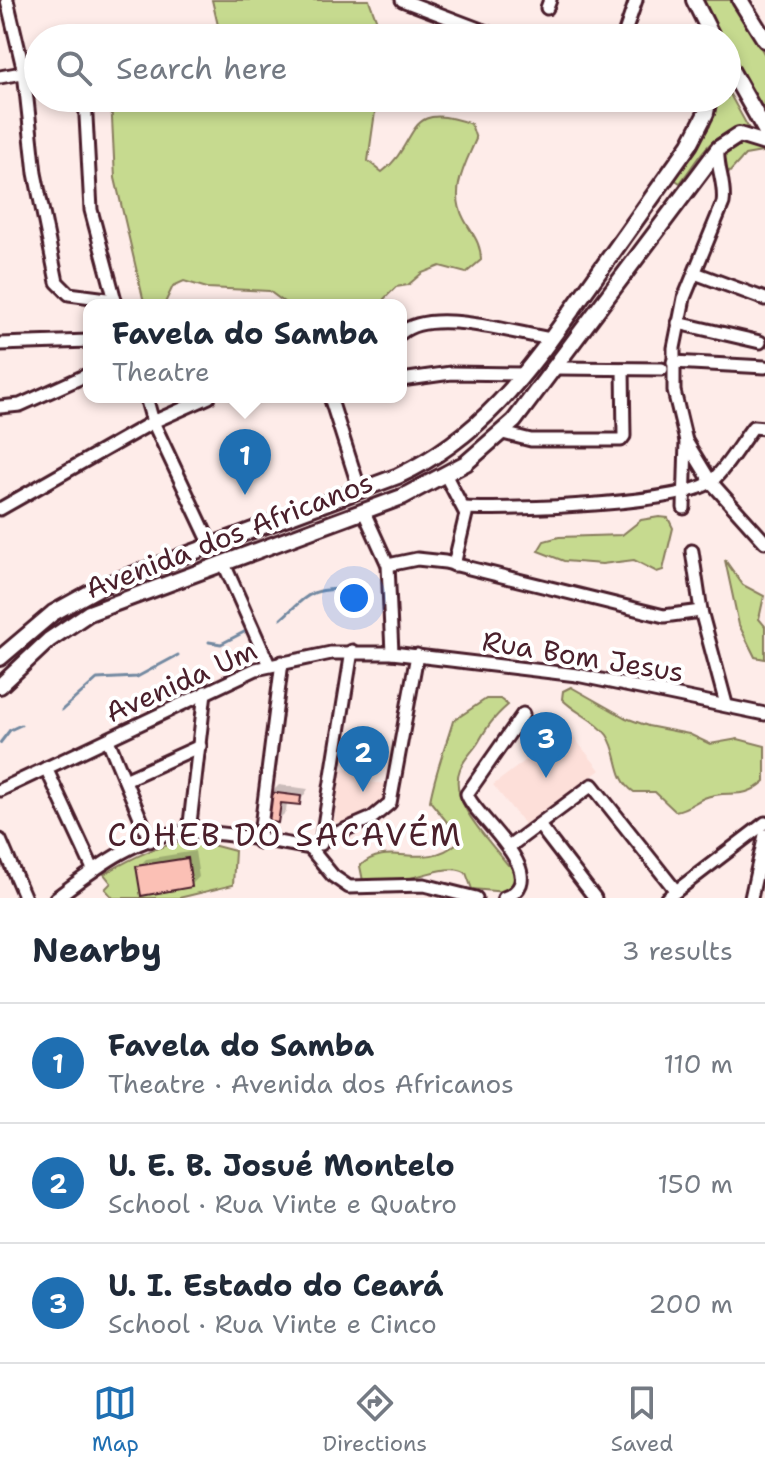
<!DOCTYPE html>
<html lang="en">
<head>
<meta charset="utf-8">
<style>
  :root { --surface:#fff; --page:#f6f6f7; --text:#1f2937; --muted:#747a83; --line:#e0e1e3; --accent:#1f6fb2 }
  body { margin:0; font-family:"Shantell Sans",sans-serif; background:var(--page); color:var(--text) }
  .you { position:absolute; left:354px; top:598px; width:28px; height:28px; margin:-20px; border:6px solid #fff; border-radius:50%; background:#1a73e8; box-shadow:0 0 0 12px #1a73e833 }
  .badge { display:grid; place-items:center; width:52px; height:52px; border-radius:50%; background:var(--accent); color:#fff; font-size:26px; font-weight:700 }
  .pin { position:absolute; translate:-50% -66px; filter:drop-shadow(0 2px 4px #0008) }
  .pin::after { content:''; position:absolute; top:42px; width:28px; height:24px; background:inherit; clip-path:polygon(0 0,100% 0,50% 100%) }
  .popup { position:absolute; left:83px; top:299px; width:324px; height:104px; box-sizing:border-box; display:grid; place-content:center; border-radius:16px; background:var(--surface); filter:drop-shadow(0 2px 6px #0005); font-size:26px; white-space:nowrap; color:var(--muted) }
  .popup b { font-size:30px; color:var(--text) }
  .popup::after { content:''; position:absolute; left:50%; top:100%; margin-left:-16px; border:16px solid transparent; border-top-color:var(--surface) }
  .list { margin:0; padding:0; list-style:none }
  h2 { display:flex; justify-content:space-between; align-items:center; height:104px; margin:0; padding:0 32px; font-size:34px }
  h2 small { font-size:26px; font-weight:400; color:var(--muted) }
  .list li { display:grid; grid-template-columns:52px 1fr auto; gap:24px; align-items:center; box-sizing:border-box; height:120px; padding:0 32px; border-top:2px solid var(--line) }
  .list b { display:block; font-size:30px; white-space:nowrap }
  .list p { margin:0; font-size:26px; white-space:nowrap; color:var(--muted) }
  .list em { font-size:26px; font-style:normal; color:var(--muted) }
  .icon { flex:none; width:44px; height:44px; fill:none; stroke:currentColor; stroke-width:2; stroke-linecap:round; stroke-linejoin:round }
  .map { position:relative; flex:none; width:765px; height:898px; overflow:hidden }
  .search { position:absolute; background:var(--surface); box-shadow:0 4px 12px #0003; left:24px; right:24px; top:24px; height:88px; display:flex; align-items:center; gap:20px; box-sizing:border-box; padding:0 28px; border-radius:44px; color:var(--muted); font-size:30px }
  .sheet { height:464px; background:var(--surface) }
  nav { display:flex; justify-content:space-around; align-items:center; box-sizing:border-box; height:112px; border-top:2px solid var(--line); background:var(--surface); font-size:22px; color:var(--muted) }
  nav a { display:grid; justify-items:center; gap:4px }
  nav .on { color:var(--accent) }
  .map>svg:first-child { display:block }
  .built { fill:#fddfd9 }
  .green { fill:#c6da8f; stroke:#887c5d; stroke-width:2 }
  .shadow { fill:#0003 }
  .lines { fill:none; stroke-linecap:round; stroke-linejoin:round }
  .stream { stroke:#7389a1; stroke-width:3 }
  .building { fill:#fbc0b5; stroke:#4a1f2b; stroke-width:2 }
  .minor-casing { stroke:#4a1f2b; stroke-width:17 }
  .major-casing { stroke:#4a1f2b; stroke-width:20 }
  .minor { stroke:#fff; stroke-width:11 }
  .major { stroke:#fff; stroke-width:14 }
  .labels { text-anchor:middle; stroke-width:8; stroke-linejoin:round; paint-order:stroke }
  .street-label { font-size:28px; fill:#4a1f2b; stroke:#fff }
  .quarter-label { font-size:32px; letter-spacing:2px; fill:#4a1f2b; stroke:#fff }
</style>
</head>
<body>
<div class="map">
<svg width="765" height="898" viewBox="0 0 765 898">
  <rect width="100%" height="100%" fill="#feece9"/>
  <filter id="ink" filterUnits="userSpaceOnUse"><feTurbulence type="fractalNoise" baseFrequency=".0125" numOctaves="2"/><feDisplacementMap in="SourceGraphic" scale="16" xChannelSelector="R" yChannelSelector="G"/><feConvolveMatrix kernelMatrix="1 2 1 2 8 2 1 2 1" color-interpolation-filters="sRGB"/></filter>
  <g filter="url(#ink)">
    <g class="built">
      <polygon points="567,729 600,770 526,826 493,785"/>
      <polygon points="340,768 367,770 366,782 390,784 385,800 346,823 334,822"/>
    </g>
    <g class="green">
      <polygon points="212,0 369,0 383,38 221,38"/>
      <polygon points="702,0 732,0 765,55 765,117 727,47 727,38 722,38"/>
      <path d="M727,89L748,127C704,138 706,149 680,183L674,179L710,126L715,98H727Z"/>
      <path d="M111,98H377L368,161L382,172C420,144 403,98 471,124L476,139C465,165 449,191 464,219C472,234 481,242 481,260L466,273L440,266L422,273L408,285L396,287L384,299L386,305H288L269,291L207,288L184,281L173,286L164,305H148L143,298L115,178Z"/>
      <polygon points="738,141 757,144 762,152 745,155 728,174 722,153"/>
      <polygon points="659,517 668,518 673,528 663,570 657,572 634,560 602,564 564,561 538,551 544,541 559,537 622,535 641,520"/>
      <polygon points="725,560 743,585 764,596 759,619 765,626 765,659 755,657 739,625"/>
      <path d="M571,687L626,718L648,726L689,734L710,744L738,739L765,746V781C742,802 728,788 704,798C693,803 687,809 675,811L655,792H634C614,779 620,754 607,735C595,719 575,713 562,699L563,691Z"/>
      <path d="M486,699H500L508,705C493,718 487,727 478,743C472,752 464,759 460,769C447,801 490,841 508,865H513C517,876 515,883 506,892L472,889L466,873C447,858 394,893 363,881L360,866C387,839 424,872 457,843L455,832L430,801C435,773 445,748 453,721Z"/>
      <path d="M193,840L235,851L233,885L179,898H113L105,889L111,883L104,874C134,857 159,844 193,840Z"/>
    </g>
    <g class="shadow">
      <polygon points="279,785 308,789 299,803 287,802 286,812 278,820 271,793"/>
      <polygon points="195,851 199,877 191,885 138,867 146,859"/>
    </g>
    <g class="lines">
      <g class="stream">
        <path d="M281,619C309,594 308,589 348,589"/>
        <polyline points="209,642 221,644 246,631"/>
        <polyline points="62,710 97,679 137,677 178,655"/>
        <polyline points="0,743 10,730 21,725"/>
      </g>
    </g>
    <g class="building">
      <polygon points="269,792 301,796 300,805 281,803 278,823 266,821"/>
      <polygon points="188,858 192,887 141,896 136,866"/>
    </g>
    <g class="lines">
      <g class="minor-casing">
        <g id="minor">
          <polyline points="7,0 24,72 35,173 57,282 69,294 115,300"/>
          <polyline points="402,0 502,38"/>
          <polyline points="547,8 550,0"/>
          <polyline points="623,38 636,0"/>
          <polyline points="0,77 38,70"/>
          <polyline points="85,98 91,210 116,304"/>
          <polyline points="602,100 603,98"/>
          <polyline points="695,273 765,299"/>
          <polyline points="678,323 760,342"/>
          <path d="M401,333C431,307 513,333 551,339"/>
          <polyline points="0,344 89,341"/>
          <polyline points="673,362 765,367"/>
          <polyline points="556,368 662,369"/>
          <polyline points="401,380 451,373 525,374"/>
          <polyline points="146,397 153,422 211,545"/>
          <polyline points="330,397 360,491"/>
          <polyline points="0,407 20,405 89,374"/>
          <polyline points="503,433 531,440 621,440 624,436 623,369"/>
          <polyline points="686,441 711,482 765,542"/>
          <polyline points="446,476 466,514 454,565"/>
          <path d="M465,508C507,510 686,505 713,480C728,466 740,444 753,427L765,428"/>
          <path d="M684,508L686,441L674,391V348L684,298L723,203C726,184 716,168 718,149"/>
          <polyline points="0,509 153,422 209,397"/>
          <polyline points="364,512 388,565 392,653"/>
          <polyline points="692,551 701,611 726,704"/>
          <polyline points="224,564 269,665"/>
          <polyline points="388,565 417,559 445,562 664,616 701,611"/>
          <polyline points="108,740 150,841"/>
          <polyline points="46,768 93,869"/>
          <polyline points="125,780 200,746"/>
          <polyline points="0,790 256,669 331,653 392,653 577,675 765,714"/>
          <polyline points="539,825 595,898"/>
          <polyline points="189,832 205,692"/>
          <polyline points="0,840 25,898"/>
          <polyline points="321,840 372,818 390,803 417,655"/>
          <polyline points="259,842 282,662"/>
          <polyline points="321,844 352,651"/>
          <polyline points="510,846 592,785 676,891"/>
          <path d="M56,898C93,870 139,833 187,832C217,831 279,842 310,848L333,876L349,887L424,885L476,898"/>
          <path d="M504,898C557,878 472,815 467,794L523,714"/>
          <polyline points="667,898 765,823"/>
          <polyline points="751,898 765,835"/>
        </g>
      </g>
      <g class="major-casing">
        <g id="major">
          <polyline points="694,0 713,38"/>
          <polyline points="740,0 765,40"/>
          <polyline points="727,63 765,130"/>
          <path d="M0,658L53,613L102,586L398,476C487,434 531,367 587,289C621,241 656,192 690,144L706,113L709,98"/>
          <polyline points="0,686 49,640 89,613 402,497 466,463 514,421 719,148 739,135 765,143"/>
        </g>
      </g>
      <use href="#minor" class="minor"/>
      <use href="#major" class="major"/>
    </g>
  </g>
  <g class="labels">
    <g class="street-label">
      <text transform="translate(229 535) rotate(-21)" y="10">Avenida dos Africanos</text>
      <text transform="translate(583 656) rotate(9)" y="10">Rua Bom Jesus</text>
      <text transform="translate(181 681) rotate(-24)" y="10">Avenida Um</text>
    </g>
    <g class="quarter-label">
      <text x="285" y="846">COHEB DO SACAVÉM</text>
    </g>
  </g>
</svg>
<div class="you"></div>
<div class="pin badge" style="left:245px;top:495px">1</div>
<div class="popup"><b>Favela do Samba</b>Theatre</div>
<div class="pin badge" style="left:363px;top:792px">2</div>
<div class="pin badge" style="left:546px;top:778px">3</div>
<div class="search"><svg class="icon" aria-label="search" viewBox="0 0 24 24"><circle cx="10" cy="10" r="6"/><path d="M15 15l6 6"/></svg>Search here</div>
</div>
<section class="sheet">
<h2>Nearby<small>3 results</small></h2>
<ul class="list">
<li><span class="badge">1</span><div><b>Favela do Samba</b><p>Theatre · Avenida dos Africanos</p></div><em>110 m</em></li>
<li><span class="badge">2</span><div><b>U. E. B. Josué Montelo</b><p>School · Rua Vinte e Quatro</p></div><em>150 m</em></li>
<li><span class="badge">3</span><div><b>U. I. Estado do Ceará</b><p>School · Rua Vinte e Cinco</p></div><em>200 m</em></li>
</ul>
</section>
<nav>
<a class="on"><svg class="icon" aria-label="map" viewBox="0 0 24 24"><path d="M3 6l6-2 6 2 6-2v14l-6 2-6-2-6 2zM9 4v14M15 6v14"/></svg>Map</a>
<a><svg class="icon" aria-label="directions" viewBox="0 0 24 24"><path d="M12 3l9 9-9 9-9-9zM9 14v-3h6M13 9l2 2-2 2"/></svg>Directions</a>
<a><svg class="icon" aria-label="saved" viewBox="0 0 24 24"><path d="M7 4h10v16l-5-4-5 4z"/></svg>Saved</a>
</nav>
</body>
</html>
